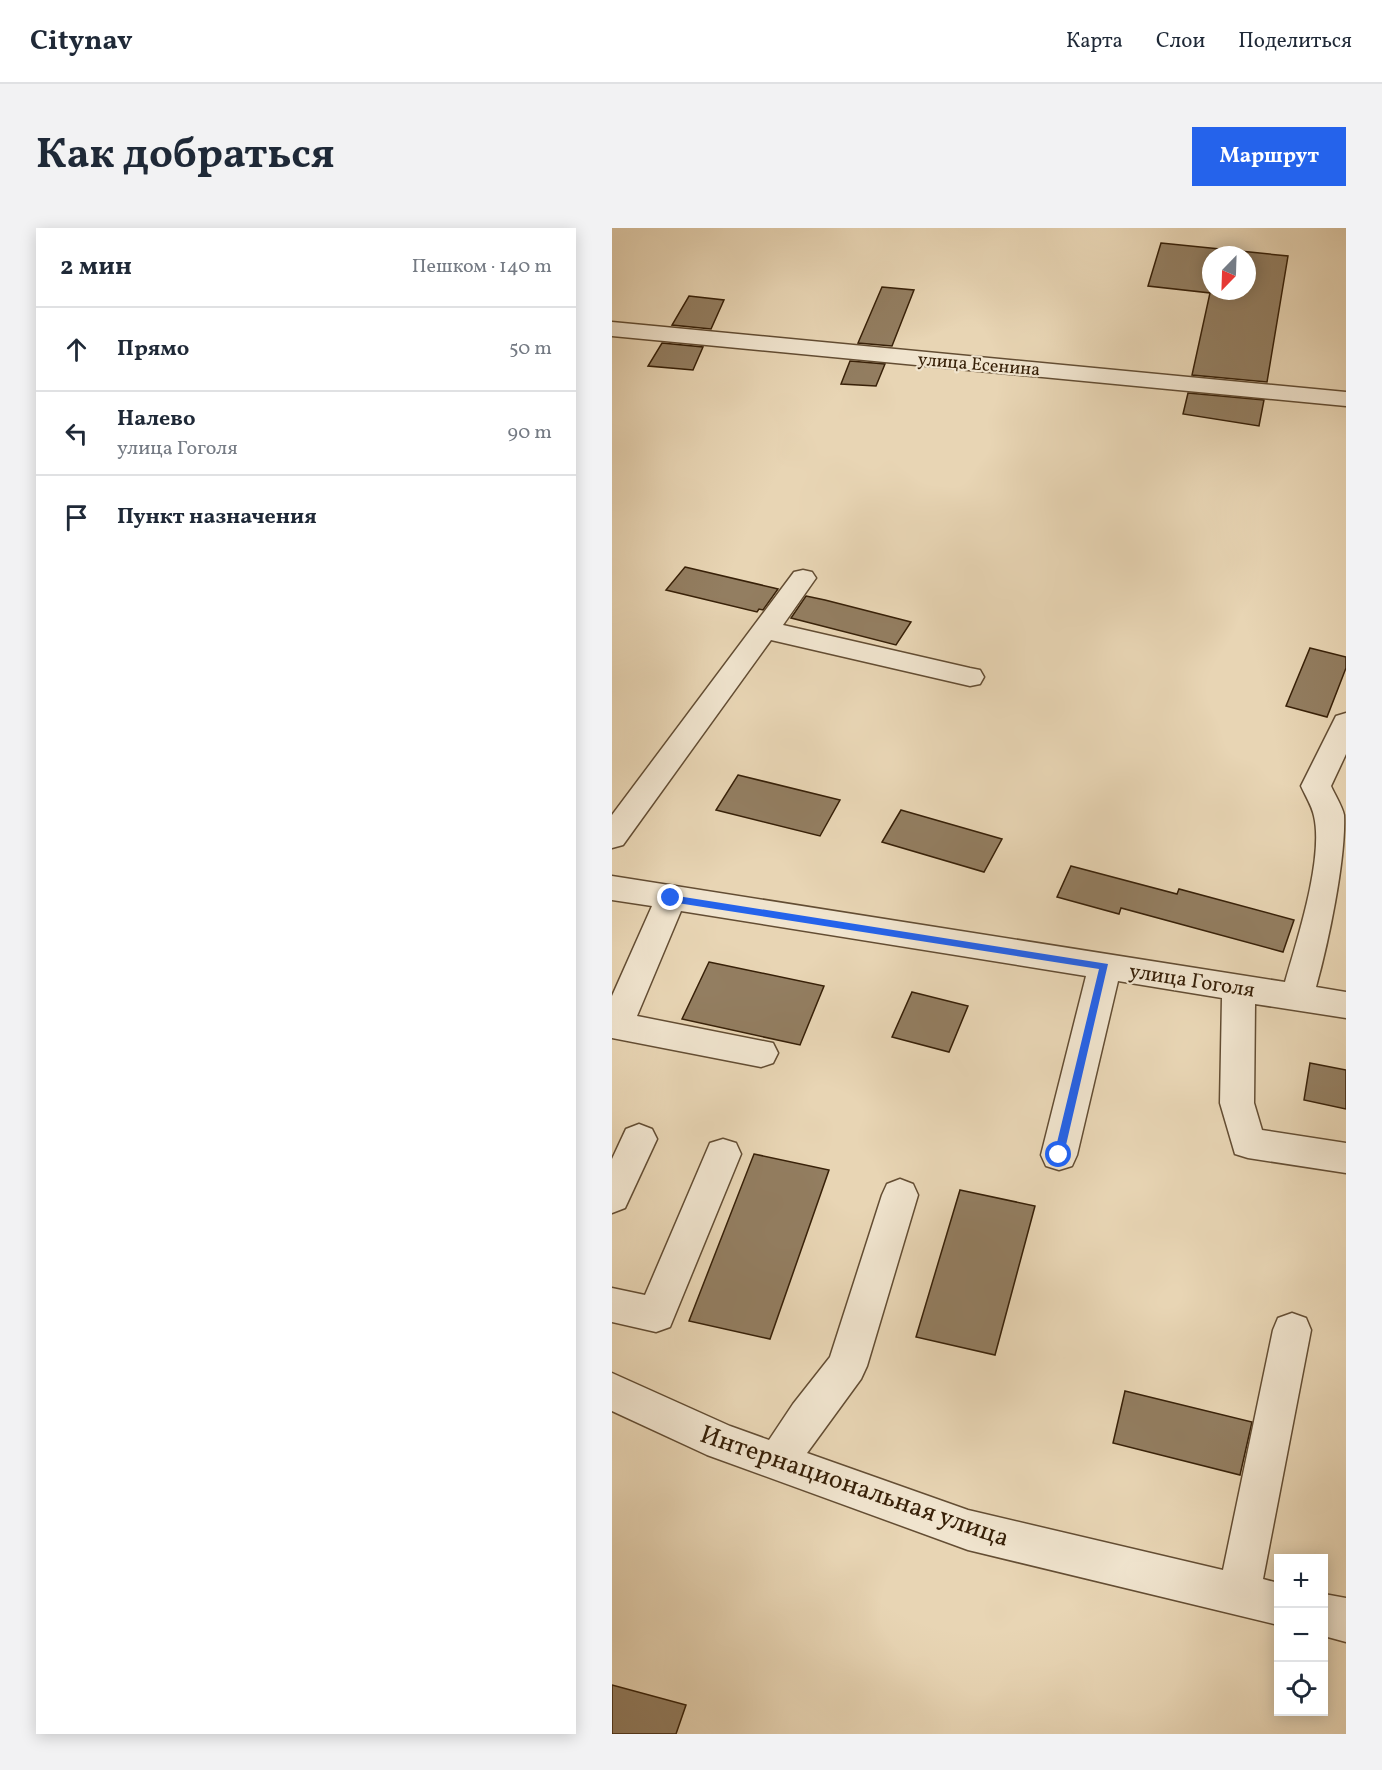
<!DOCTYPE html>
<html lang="ru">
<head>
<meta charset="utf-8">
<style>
  :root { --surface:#fff; --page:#f2f2f3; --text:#1f2937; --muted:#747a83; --line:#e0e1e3; --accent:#2563eb }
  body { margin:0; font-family:Vollkorn,serif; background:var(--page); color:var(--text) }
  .controls { position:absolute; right:18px; bottom:18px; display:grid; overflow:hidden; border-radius:0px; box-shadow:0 3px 15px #0003 }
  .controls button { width:54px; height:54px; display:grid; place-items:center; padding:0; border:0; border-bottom:2px solid var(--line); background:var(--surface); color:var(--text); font:30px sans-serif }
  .compass { position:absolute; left:590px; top:18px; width:54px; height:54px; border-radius:50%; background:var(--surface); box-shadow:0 3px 15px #0003; rotate:203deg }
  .stop { position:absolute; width:18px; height:18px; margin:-14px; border:4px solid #2563eb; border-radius:50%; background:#fff }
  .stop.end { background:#2563eb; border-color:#fff; box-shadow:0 2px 6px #0008 }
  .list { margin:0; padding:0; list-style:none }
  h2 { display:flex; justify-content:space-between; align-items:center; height:78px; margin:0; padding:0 24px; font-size:26px }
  h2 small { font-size:20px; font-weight:400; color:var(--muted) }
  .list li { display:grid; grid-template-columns:39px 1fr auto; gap:18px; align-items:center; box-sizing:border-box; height:84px; padding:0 24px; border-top:2px solid var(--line) }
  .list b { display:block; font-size:22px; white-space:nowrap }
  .list p { margin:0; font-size:20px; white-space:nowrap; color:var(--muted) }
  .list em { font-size:20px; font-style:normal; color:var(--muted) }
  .icon { flex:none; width:33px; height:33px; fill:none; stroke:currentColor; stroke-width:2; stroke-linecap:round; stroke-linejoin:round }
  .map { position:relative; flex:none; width:734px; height:1506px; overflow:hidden; border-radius:0px }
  header { display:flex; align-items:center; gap:36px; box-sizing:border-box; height:84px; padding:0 30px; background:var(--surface); border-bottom:2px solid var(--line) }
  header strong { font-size:28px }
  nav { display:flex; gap:33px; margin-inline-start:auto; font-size:21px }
  .intro { display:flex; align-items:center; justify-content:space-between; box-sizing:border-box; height:144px; padding:0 36px }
  h1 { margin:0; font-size:42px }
  .button { padding:15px 27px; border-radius:0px; background:var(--accent); color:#fff; font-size:21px; font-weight:700 }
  main { display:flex; gap:36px; padding:0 36px }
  aside { flex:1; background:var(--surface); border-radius:0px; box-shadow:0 3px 15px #0003 }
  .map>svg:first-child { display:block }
  .building { fill:#937e61; stroke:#372008; stroke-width:1.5; fill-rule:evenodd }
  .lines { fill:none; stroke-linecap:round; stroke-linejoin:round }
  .minor-casing { stroke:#634d33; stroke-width:3 }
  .minor { fill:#f0e4ce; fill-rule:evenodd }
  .route { fill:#2563eb }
  .labels { text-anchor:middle; stroke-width:4.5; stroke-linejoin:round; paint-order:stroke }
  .far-street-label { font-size:18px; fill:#372008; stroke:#f0e4ce }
  .street-label { font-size:21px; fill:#372008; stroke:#f0e4ce }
  .near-street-label { font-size:26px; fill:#372008; stroke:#f0e4ce }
</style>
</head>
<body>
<header>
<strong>Citynav</strong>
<nav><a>Карта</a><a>Слои</a><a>Поделиться</a></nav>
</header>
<div class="intro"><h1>Как добраться</h1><a class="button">Маршрут</a></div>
<main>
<aside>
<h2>2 мин<small>Пешком · 140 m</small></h2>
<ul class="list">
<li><svg class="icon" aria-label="ahead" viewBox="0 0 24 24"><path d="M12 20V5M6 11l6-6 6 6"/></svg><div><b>Прямо</b></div><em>50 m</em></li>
<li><svg class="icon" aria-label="left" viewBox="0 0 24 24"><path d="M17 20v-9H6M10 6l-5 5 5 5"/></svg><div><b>Налево</b><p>улица Гоголя</p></div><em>90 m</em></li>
<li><svg class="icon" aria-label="arrive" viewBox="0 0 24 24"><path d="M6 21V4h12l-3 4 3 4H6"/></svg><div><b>Пункт назначения</b></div></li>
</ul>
</aside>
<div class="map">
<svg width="734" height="1506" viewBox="0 0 734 1506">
  <rect width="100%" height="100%" fill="#e8d5b4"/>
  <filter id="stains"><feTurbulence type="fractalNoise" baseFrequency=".00333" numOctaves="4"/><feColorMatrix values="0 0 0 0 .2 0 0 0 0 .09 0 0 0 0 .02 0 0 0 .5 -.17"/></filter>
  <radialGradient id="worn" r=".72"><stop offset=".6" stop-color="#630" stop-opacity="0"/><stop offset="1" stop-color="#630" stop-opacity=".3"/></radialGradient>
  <g class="building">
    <path d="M549,15L676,28L655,154L580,147L598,65L536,58ZM599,27H635V63H599Z"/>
    <polygon points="270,59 302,62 280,118 246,115"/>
    <polygon points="77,68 112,72 99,101 60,97"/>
    <polygon points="50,115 91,119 81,142 36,138"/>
    <polygon points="238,133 273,136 264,158 229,156"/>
    <polygon points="576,165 652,172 647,198 571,186"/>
    <polygon points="73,339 162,360 166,361 151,382 147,381 145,384 54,362"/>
    <polygon points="194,368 213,372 299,394 284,417 179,390"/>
    <polygon points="698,420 734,429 734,440 715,489 674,478"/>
    <polygon points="126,547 228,572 208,608 104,582"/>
    <polygon points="289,582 390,611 372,644 270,614"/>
    <polygon points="459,638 565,666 567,661 682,692 671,724 509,680 507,686 445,669"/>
    <polygon points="97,734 212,758 188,817 70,791"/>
    <polygon points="300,764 356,778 337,824 280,809"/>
    <polygon points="698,835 734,842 734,881 692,872"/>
    <polygon points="142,926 217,942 158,1111 77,1093"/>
    <polygon points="348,962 423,978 383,1127 304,1109"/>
    <polygon points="513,1163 640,1194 628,1247 501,1215"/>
    <polygon points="0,1457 74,1477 64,1506 0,1506"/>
  </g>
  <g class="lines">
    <g class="minor-casing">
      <g id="minor">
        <polygon points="0,94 734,164 734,178 0,108"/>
        <polygon points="191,342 200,344 204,350 171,397 358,440 368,442 372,449 368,456 358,458 159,412 11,617 0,620 0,587 182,344"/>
        <path d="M734,485V526L719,558C723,567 730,578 732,587C734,631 716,716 704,759L734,764V790L643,776L642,875L650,902L734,915V945L636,930L623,926L608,875L610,770L506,753L465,927L460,938L447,942L434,938L429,927L474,748L69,683L25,788L161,815L166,825L161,835L149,839L0,810V768L40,678L0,672V648L673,754C685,712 712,630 702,588C700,578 693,567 689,558L724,488Z"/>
        <polygon points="27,896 40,901 45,911 13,980 0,985 0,931 14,901"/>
        <polygon points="111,911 124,915 129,926 58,1099 44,1104 0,1094 0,1060 33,1067 98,915"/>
        <polygon points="288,951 301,956 306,967 255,1138 249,1151 195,1225 356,1282 611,1342 661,1102 666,1090 680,1085 694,1090 699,1102 651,1351 666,1355 666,1397 356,1322 95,1227 0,1183 0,1145 118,1198 157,1212 181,1176 218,1129 270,967 275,956"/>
        <polygon points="712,1366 734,1370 734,1414 712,1408"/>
      </g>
    </g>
    <use href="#minor" class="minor"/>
  </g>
  <polygon class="route" points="59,667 496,736 451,930 444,930 442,927 487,741 59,674 54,670"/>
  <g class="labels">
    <g class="far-street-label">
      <text transform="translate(367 136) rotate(5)" y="6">улица Есенина</text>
    </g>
    <g class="street-label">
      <text transform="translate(580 752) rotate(9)" y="7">улица Гоголя</text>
    </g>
    <g class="near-street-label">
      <text transform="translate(243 1257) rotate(19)" y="9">Интернациональная улица</text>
    </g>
  </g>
  <rect width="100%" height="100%" filter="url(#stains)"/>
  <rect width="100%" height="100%" fill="url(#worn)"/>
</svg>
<div class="controls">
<button>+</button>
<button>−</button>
<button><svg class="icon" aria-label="locate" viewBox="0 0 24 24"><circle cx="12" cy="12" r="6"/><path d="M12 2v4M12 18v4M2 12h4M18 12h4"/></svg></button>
</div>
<svg class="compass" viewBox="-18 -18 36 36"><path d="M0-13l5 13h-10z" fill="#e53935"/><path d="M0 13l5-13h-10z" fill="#747a83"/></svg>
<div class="stop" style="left:447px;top:927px"></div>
<div class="stop end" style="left:59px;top:670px"></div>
</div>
</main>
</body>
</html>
